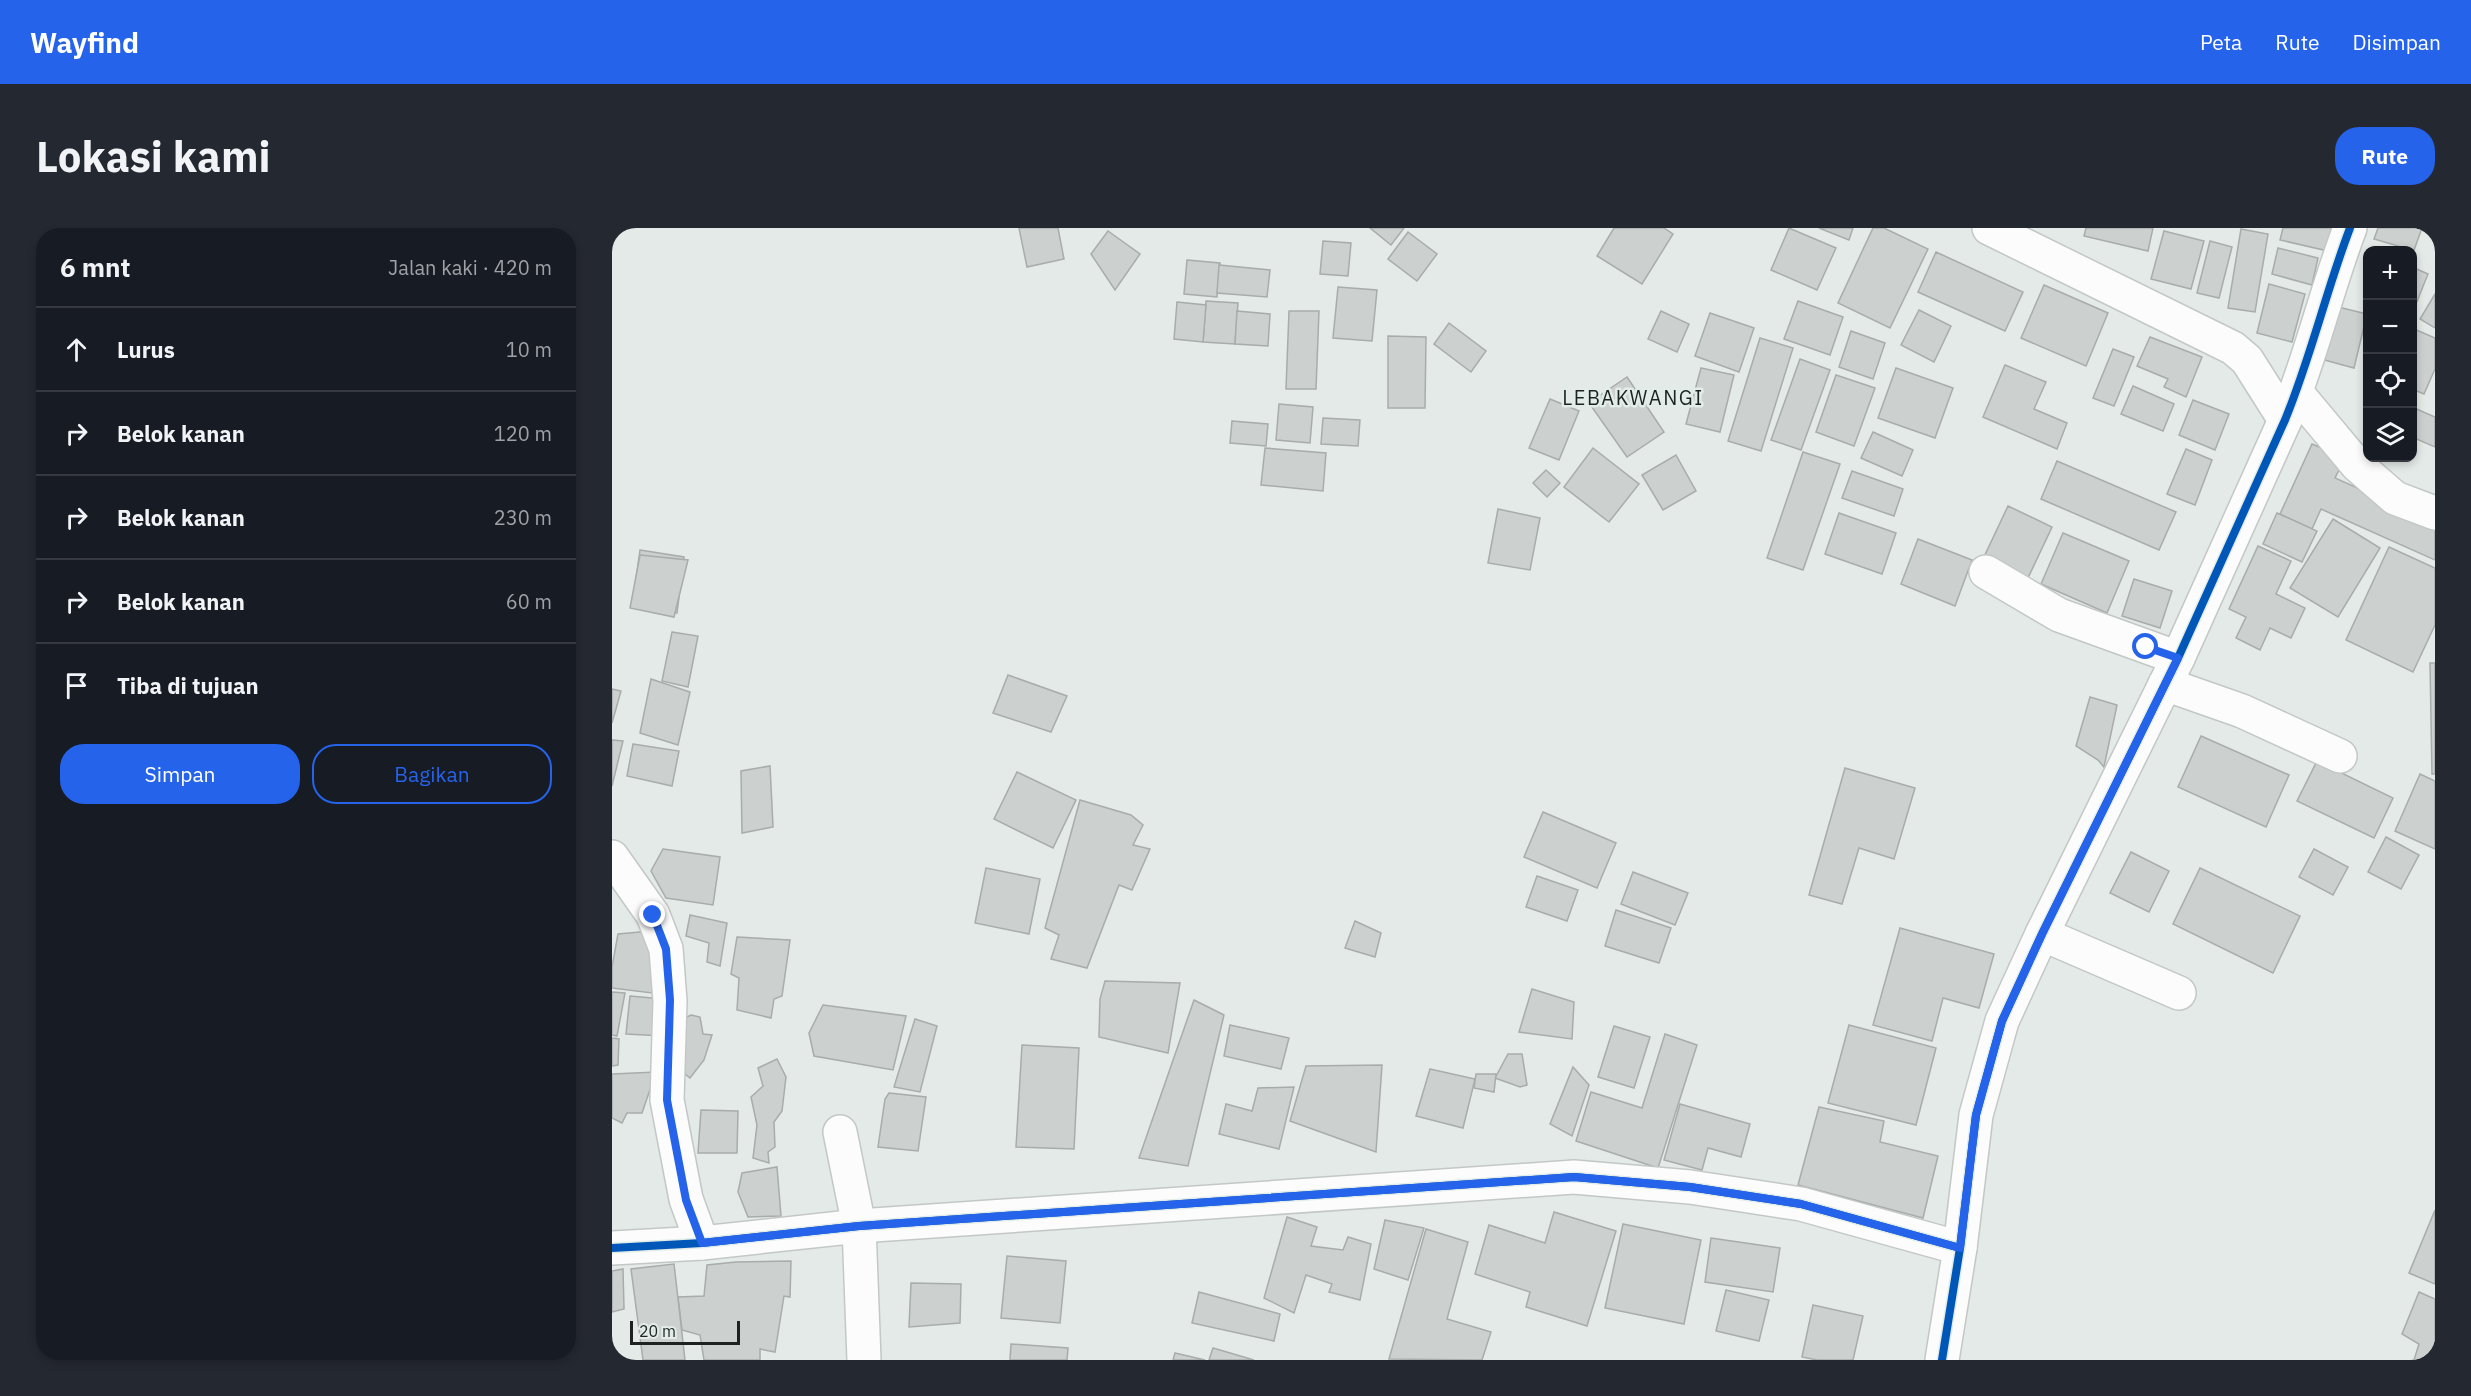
<!DOCTYPE html>
<html lang="id">
<head>
<meta charset="utf-8">
<style>
  :root { --surface:#171b24; --page:#242831; --text:#f1f3f6; --muted:#9ea1a6; --line:#363941; --accent:#2563eb }
  body { margin:0; font-family:"IBM Plex Sans",sans-serif; background:var(--page); color:var(--text) }
  .controls { position:absolute; right:18px; top:18px; display:grid; overflow:hidden; border-radius:12px; box-shadow:0 3px 9px #0003 }
  .controls button { width:54px; height:54px; display:grid; place-items:center; padding:0; border:0; border-bottom:2px solid var(--line); background:var(--surface); color:var(--text); font:30px sans-serif }
  .scale { position:absolute; left:18px; bottom:15px; width:110px; box-sizing:border-box; padding-left:6px; border:3px solid #1e2221; border-top:0; font-size:16px; line-height:21px; white-space:nowrap; color:#1e2221; -webkit-text-stroke:4px #e2ece8; paint-order:stroke }
  .stop { position:absolute; width:18px; height:18px; margin:-14px; border:4px solid #2563eb; border-radius:50%; background:#fff }
  .stop.end { background:#2563eb; border-color:#fff; box-shadow:0 2px 6px #0008 }
  .list { margin:0; padding:0; list-style:none }
  h2 { display:flex; justify-content:space-between; align-items:center; height:78px; margin:0; padding:0 24px; font-size:26px }
  h2 small { font-size:20px; font-weight:400; color:var(--muted) }
  .list li { display:grid; grid-template-columns:39px 1fr auto; gap:18px; align-items:center; box-sizing:border-box; height:84px; padding:0 24px; border-top:2px solid var(--line) }
  .list b { display:block; font-size:22px; white-space:nowrap }
  .list em { font-size:20px; font-style:normal; color:var(--muted) }
  .actions { display:flex; gap:12px; padding:18px 24px }
  .actions a { flex:1; padding:14px 0; border:2px solid var(--accent); border-radius:24px; text-align:center; font-size:21px; color:var(--accent) }
  .actions .main { background:var(--accent); color:#fff }
  .icon { flex:none; width:33px; height:33px; fill:none; stroke:currentColor; stroke-width:2; stroke-linecap:round; stroke-linejoin:round }
  .map { position:relative; flex:none; width:1823px; height:1132px; overflow:hidden; border-radius:24px }
  header { display:flex; align-items:center; gap:36px; box-sizing:border-box; height:84px; padding:0 30px; background:var(--accent); color:#fff }
  header strong { font-size:28px }
  nav { display:flex; gap:33px; margin-inline-start:auto; font-size:21px }
  .intro { display:flex; align-items:center; justify-content:space-between; box-sizing:border-box; height:144px; padding:0 36px }
  h1 { margin:0; font-size:42px }
  .button { padding:15px 27px; border-radius:24px; background:var(--accent); color:#fff; font-size:21px; font-weight:700 }
  main { display:flex; gap:36px; padding:0 36px }
  aside { flex:1; background:var(--surface); border-radius:24px; box-shadow:0 3px 9px #0003 }
  .map>svg:first-child { display:block }
  .building { fill:#ccd0ce; stroke:#a8acaa; stroke-width:1.5 }
  .lines { fill:none; stroke-linecap:round; stroke-linejoin:round }
  .minor-casing { stroke:#c3c8c6; stroke-width:36 }
  .minor { stroke:#fbfcfb; stroke-width:33 }
  .cycleway-casing { stroke:#e2ece8; stroke-width:11 }
  .cycleway { stroke:#0057b8; stroke-width:8 }
  .route { stroke:#2563eb; stroke-width:8 }
  .labels { text-anchor:middle; stroke-width:5; stroke-linejoin:round; paint-order:stroke }
  .quarter-label { font-size:20px; letter-spacing:1.5px; fill:#1e2221; stroke:#e2ece8 }
</style>
</head>
<body>
<header>
<strong>Wayfind</strong>
<nav><a>Peta</a><a>Rute</a><a>Disimpan</a></nav>
</header>
<div class="intro"><h1>Lokasi kami</h1><a class="button">Rute</a></div>
<main>
<aside>
<h2>6 mnt<small>Jalan kaki · 420 m</small></h2>
<ul class="list">
<li><svg class="icon" aria-label="ahead" viewBox="0 0 24 24"><path d="M12 20V5M6 11l6-6 6 6"/></svg><div><b>Lurus</b></div><em>10 m</em></li>
<li><svg class="icon" aria-label="right" viewBox="0 0 24 24"><path d="M7 20v-9h11M14 6l5 5-5 5"/></svg><div><b>Belok kanan</b></div><em>120 m</em></li>
<li><svg class="icon" aria-label="right" viewBox="0 0 24 24"><path d="M7 20v-9h11M14 6l5 5-5 5"/></svg><div><b>Belok kanan</b></div><em>230 m</em></li>
<li><svg class="icon" aria-label="right" viewBox="0 0 24 24"><path d="M7 20v-9h11M14 6l5 5-5 5"/></svg><div><b>Belok kanan</b></div><em>60 m</em></li>
<li><svg class="icon" aria-label="arrive" viewBox="0 0 24 24"><path d="M6 21V4h12l-3 4 3 4H6"/></svg><div><b>Tiba di tujuan</b></div></li>
</ul>
<div class="actions"><a class="main">Simpan</a><a>Bagikan</a></div>
</aside>
<div class="map">
<svg width="1823" height="1132" viewBox="0 0 1823 1132">
  <rect width="100%" height="100%" fill="#e4eae7"/>
  <g class="building">
    <polygon points="407,0 446,0 452,31 415,39"/>
    <polygon points="758,0 792,0 779,17"/>
    <polygon points="1002,0 1052,0 1061,6 1030,56 985,28"/>
    <polygon points="1177,0 1224,20 1205,62 1159,42"/>
    <polygon points="1207,0 1241,0 1237,12"/>
    <polygon points="1261,0 1272,0 1316,21 1278,100 1226,75"/>
    <polygon points="1474,0 1541,0 1536,23 1472,8"/>
    <polygon points="1671,0 1721,0 1716,23 1668,12"/>
    <polygon points="1766,0 1810,0 1801,25 1800,22 1762,11"/>
    <polygon points="1629,1 1656,6 1643,84 1616,80"/>
    <polygon points="496,3 528,26 503,62 479,26"/>
    <polygon points="1552,3 1592,13 1579,61 1539,51"/>
    <polygon points="796,4 825,26 805,53 776,31"/>
    <polygon points="711,13 739,15 736,48 708,46"/>
    <polygon points="1598,13 1620,19 1607,70 1585,65"/>
    <polygon points="1666,20 1706,30 1700,57 1660,46"/>
    <polygon points="1324,24 1411,64 1393,103 1306,64"/>
    <polygon points="575,32 608,35 605,69 572,66"/>
    <polygon points="607,37 658,42 655,69 605,65"/>
    <polygon points="1800,39 1816,46 1800,86"/>
    <polygon points="1657,56 1693,66 1680,114 1645,105"/>
    <polygon points="1432,57 1496,85 1474,138 1409,110"/>
    <polygon points="726,59 765,62 760,113 721,110"/>
    <polygon points="1823,66 1823,100 1808,91"/>
    <polygon points="594,73 626,75 623,116 591,114"/>
    <polygon points="1186,73 1231,89 1218,127 1172,111"/>
    <polygon points="565,74 594,77 591,114 562,111"/>
    <polygon points="1718,77 1755,86 1742,140 1705,130"/>
    <polygon points="1307,82 1339,98 1322,134 1289,117"/>
    <polygon points="625,83 658,86 656,118 623,116"/>
    <polygon points="677,83 707,83 704,161 674,161"/>
    <polygon points="1049,83 1077,96 1065,124 1036,111"/>
    <polygon points="1098,85 1142,100 1127,144 1083,128"/>
    <polygon points="837,95 874,123 859,144 822,116"/>
    <polygon points="1800,100 1823,110 1823,141 1812,166 1800,161"/>
    <polygon points="1239,103 1273,115 1261,151 1227,139"/>
    <polygon points="776,108 814,109 813,180 776,180"/>
    <polygon points="1538,109 1590,129 1574,169 1552,159 1556,151 1525,138"/>
    <polygon points="1148,110 1181,120 1149,223 1116,213"/>
    <polygon points="1501,121 1522,129 1502,178 1481,170"/>
    <polygon points="1188,131 1218,142 1189,222 1159,212"/>
    <polygon points="1393,137 1434,154 1422,181 1455,195 1445,221 1371,189"/>
    <polygon points="1089,140 1122,147 1108,204 1074,196"/>
    <polygon points="1284,140 1341,160 1323,210 1266,190"/>
    <polygon points="1224,147 1263,160 1242,218 1204,204"/>
    <polygon points="1015,149 1052,204 1015,229 977,175"/>
    <polygon points="1521,158 1562,176 1551,203 1509,186"/>
    <polygon points="938,171 967,183 947,232 917,220"/>
    <polygon points="1581,172 1617,186 1603,222 1567,207"/>
    <polygon points="667,176 701,179 698,215 664,212"/>
    <polygon points="1800,179 1823,189 1823,219 1800,209"/>
    <polygon points="711,190 748,192 746,218 709,216"/>
    <polygon points="620,193 656,196 654,218 618,215"/>
    <polygon points="1261,204 1301,222 1290,248 1249,230"/>
    <polygon points="1700,216 1733,230 1723,250 1823,295 1823,332 1709,281 1700,301 1668,286"/>
    <polygon points="653,220 714,225 711,263 649,257"/>
    <polygon points="981,220 1027,256 997,294 952,259"/>
    <polygon points="1574,221 1600,232 1583,277 1555,266"/>
    <polygon points="1191,224 1228,236 1191,342 1155,330"/>
    <polygon points="1064,227 1084,263 1051,282 1030,247"/>
    <polygon points="1445,233 1564,284 1547,322 1429,271"/>
    <polygon points="934,242 948,255 935,269 921,255"/>
    <polygon points="1240,243 1291,261 1282,288 1230,270"/>
    <polygon points="1396,278 1440,299 1415,352 1371,331"/>
    <polygon points="886,281 928,290 918,342 876,335"/>
    <polygon points="1227,285 1284,305 1270,346 1213,326"/>
    <polygon points="1665,285 1705,303 1690,334 1651,316"/>
    <polygon points="1721,291 1768,320 1726,389 1678,360"/>
    <polygon points="1451,305 1517,333 1495,385 1429,356"/>
    <polygon points="1306,311 1360,332 1343,378 1289,356"/>
    <polygon points="1646,318 1679,333 1664,366 1693,380 1679,410 1658,400 1648,422 1624,410 1634,389 1617,381"/>
    <polygon points="1777,319 1823,340 1823,397 1801,444 1734,412"/>
    <polygon points="28,322 72,329 65,385 20,379"/>
    <polygon points="28,327 76,332 62,389 18,380"/>
    <polygon points="1522,351 1560,363 1548,400 1510,388"/>
    <polygon points="60,404 86,408 76,459 50,453"/>
    <polygon points="1818,435 1823,435 1823,546 1820,546"/>
    <polygon points="396,447 455,468 439,504 381,485"/>
    <polygon points="39,451 78,464 66,517 28,505"/>
    <polygon points="0,461 9,463 0,495"/>
    <polygon points="1478,469 1505,477 1492,539 1486,532 1464,518"/>
    <polygon points="1589,508 1677,547 1654,599 1566,559"/>
    <polygon points="0,512 11,513 0,558"/>
    <polygon points="21,516 67,523 60,558 15,548"/>
    <polygon points="1705,533 1781,570 1762,610 1685,573"/>
    <polygon points="158,538 161,599 130,605 129,543"/>
    <polygon points="1233,540 1303,560 1282,631 1247,620 1230,676 1197,667"/>
    <polygon points="405,544 464,572 441,620 382,591"/>
    <polygon points="1808,546 1823,553 1823,621 1783,603"/>
    <polygon points="468,572 519,587 531,597 521,617 538,621 520,662 507,657 475,740 439,731 447,707 433,700"/>
    <polygon points="931,584 1004,615 985,660 912,629"/>
    <polygon points="1774,609 1807,627 1789,661 1756,644"/>
    <polygon points="51,621 108,629 101,677 54,670 39,643"/>
    <polygon points="1702,621 1736,639 1721,667 1687,649"/>
    <polygon points="1519,624 1557,643 1537,684 1498,665"/>
    <polygon points="374,640 428,651 417,706 363,695"/>
    <polygon points="1588,640 1688,688 1661,745 1561,696"/>
    <polygon points="1021,644 1076,665 1063,697 1009,676"/>
    <polygon points="925,648 966,662 955,693 914,679"/>
    <polygon points="1004,682 1059,700 1047,735 993,718"/>
    <polygon points="78,687 115,695 108,738 95,734 97,715 74,708"/>
    <polygon points="743,693 769,705 763,729 733,720"/>
    <polygon points="1288,700 1382,726 1367,780 1331,770 1320,813 1261,797"/>
    <polygon points="39,703 51,748 40,748 40,765 0,760 0,739 6,706"/>
    <polygon points="125,709 178,712 170,768 162,771 159,790 125,782 127,750 119,746"/>
    <polygon points="493,753 568,755 556,825 487,809 488,771"/>
    <polygon points="920,761 962,774 960,811 907,804"/>
    <polygon points="0,764 13,765 5,808 0,807"/>
    <polygon points="18,768 51,771 51,808 14,806"/>
    <polygon points="582,772 612,787 576,938 527,930"/>
    <polygon points="211,777 294,788 281,842 202,828 197,805"/>
    <polygon points="79,787 88,789 91,806 100,807 92,832 78,850 63,838 71,791"/>
    <polygon points="303,791 325,798 308,864 282,859"/>
    <polygon points="618,797 677,810 669,841 612,828"/>
    <polygon points="1237,797 1324,820 1304,897 1216,875"/>
    <polygon points="1002,798 1038,809 1022,860 986,849"/>
    <polygon points="1053,806 1085,817 1046,940 964,913 979,864 1030,880"/>
    <polygon points="0,810 7,811 6,837 0,838"/>
    <polygon points="410,817 467,820 462,921 404,919"/>
    <polygon points="896,826 910,826 915,857 908,859 883,850"/>
    <polygon points="165,831 174,849 170,883 162,894 163,919 156,924 157,935 141,930 145,897 139,869 151,858 146,840"/>
    <polygon points="770,837 764,924 678,893 694,838"/>
    <polygon points="961,839 977,857 960,908 938,896"/>
    <polygon points="818,841 863,851 851,900 804,888"/>
    <polygon points="44,844 30,885 15,885 10,895 0,890 0,846"/>
    <polygon points="864,846 884,846 882,864 862,860"/>
    <polygon points="682,859 667,921 607,906 614,876 640,883 646,860"/>
    <polygon points="277,865 314,869 306,923 266,919 273,871"/>
    <polygon points="1068,876 1138,896 1129,929 1096,920 1090,942 1052,932"/>
    <polygon points="1207,879 1272,893 1268,914 1326,928 1311,990 1186,957"/>
    <polygon points="89,882 126,883 125,925 86,925"/>
    <polygon points="165,939 169,988 136,989 126,964 130,945"/>
    <polygon points="1823,982 1823,1056 1797,1045"/>
    <polygon points="942,984 1004,1003 975,1098 914,1079 918,1064 863,1046 877,997 933,1015"/>
    <polygon points="675,989 705,999 699,1018 731,1022 736,1009 759,1016 748,1072 717,1064 720,1056 694,1047 682,1085 652,1070"/>
    <polygon points="773,992 812,1000 796,1052 762,1041"/>
    <polygon points="1011,996 1089,1012 1072,1096 993,1080"/>
    <polygon points="814,1001 856,1014 835,1091 879,1104 870,1132 777,1131"/>
    <polygon points="1099,1010 1168,1020 1161,1064 1093,1054"/>
    <polygon points="395,1028 454,1033 448,1095 389,1090"/>
    <polygon points="179,1033 178,1069 172,1068 163,1124 148,1121 148,1132 92,1132 88,1107 70,1102 66,1069 92,1068 95,1037 124,1034"/>
    <polygon points="62,1036 73,1132 31,1132 19,1041"/>
    <polygon points="11,1041 12,1081 0,1084 0,1043"/>
    <polygon points="299,1055 349,1056 348,1095 297,1099"/>
    <polygon points="1114,1062 1157,1072 1147,1113 1104,1103"/>
    <polygon points="587,1064 668,1086 662,1113 580,1095"/>
    <polygon points="1807,1064 1823,1071 1823,1132 1802,1132 1807,1116 1790,1106"/>
    <polygon points="1201,1077 1251,1088 1241,1132 1205,1132 1190,1129"/>
    <polygon points="399,1116 456,1120 455,1132 398,1132"/>
    <polygon points="601,1120 642,1132 597,1132"/>
    <polygon points="563,1125 593,1132 561,1132"/>
  </g>
  <g class="lines">
    <g class="minor-casing">
      <g id="minor">
        <polyline points="1377,0 1621,120 1635,132 1673,192"/>
        <polyline points="1684,164 1745,237 1783,270 1823,285"/>
        <polyline points="1374,344 1447,387 1566,430"/>
        <polyline points="1553,456 1630,483 1728,528"/>
        <polyline points="0,629 41,687 54,721 58,773 55,872 74,971 90,1015"/>
        <polyline points="1430,706 1567,765"/>
        <polyline points="228,904 247,998 252,1132"/>
        <polyline points="0,1020 90,1015 247,998 962,949 1078,959 1189,976 1348,1020"/>
        <path d="M1330,1132L1348,1020L1364,887L1390,793L1430,706L1566,430L1673,192C1699,129 1714,63 1738,0"/>
      </g>
    </g>
    <use href="#minor" class="minor"/>
    <g class="cycleway-casing">
      <g id="cycleway">
        <polyline points="0,1020 90,1015 247,998 962,949 1078,959 1189,976 1348,1020"/>
        <path d="M1330,1132L1348,1020L1364,887L1390,793L1430,706L1566,430L1673,192C1699,129 1714,63 1738,0"/>
      </g>
    </g>
    <use href="#cycleway" class="cycleway"/>
  </g>
  <g class="lines">
    <polyline class="route" points="41,687 54,721 58,772 55,872 74,972 90,1015 247,998 962,949 1078,959 1189,976 1348,1020 1364,887 1390,793 1430,706 1566,430 1534,419"/>
  </g>
  <g class="labels">
    <g class="quarter-label">
      <text x="1021" y="177">LEBAKWANGI</text>
    </g>
  </g>
</svg>
<div class="controls">
<button>+</button>
<button>−</button>
<button><svg class="icon" aria-label="locate" viewBox="0 0 24 24"><circle cx="12" cy="12" r="6"/><path d="M12 2v4M12 18v4M2 12h4M18 12h4"/></svg></button>
<button><svg class="icon" aria-label="layers" viewBox="0 0 24 24"><path d="M12 4l9 5-9 5-9-5zM3 14l9 5 9-5"/></svg></button>
</div>
<div class="scale">20 m</div>
<div class="stop" style="left:1534px;top:419px"></div>
<div class="stop end" style="left:41px;top:687px"></div>
</div>
</main>
</body>
</html>
